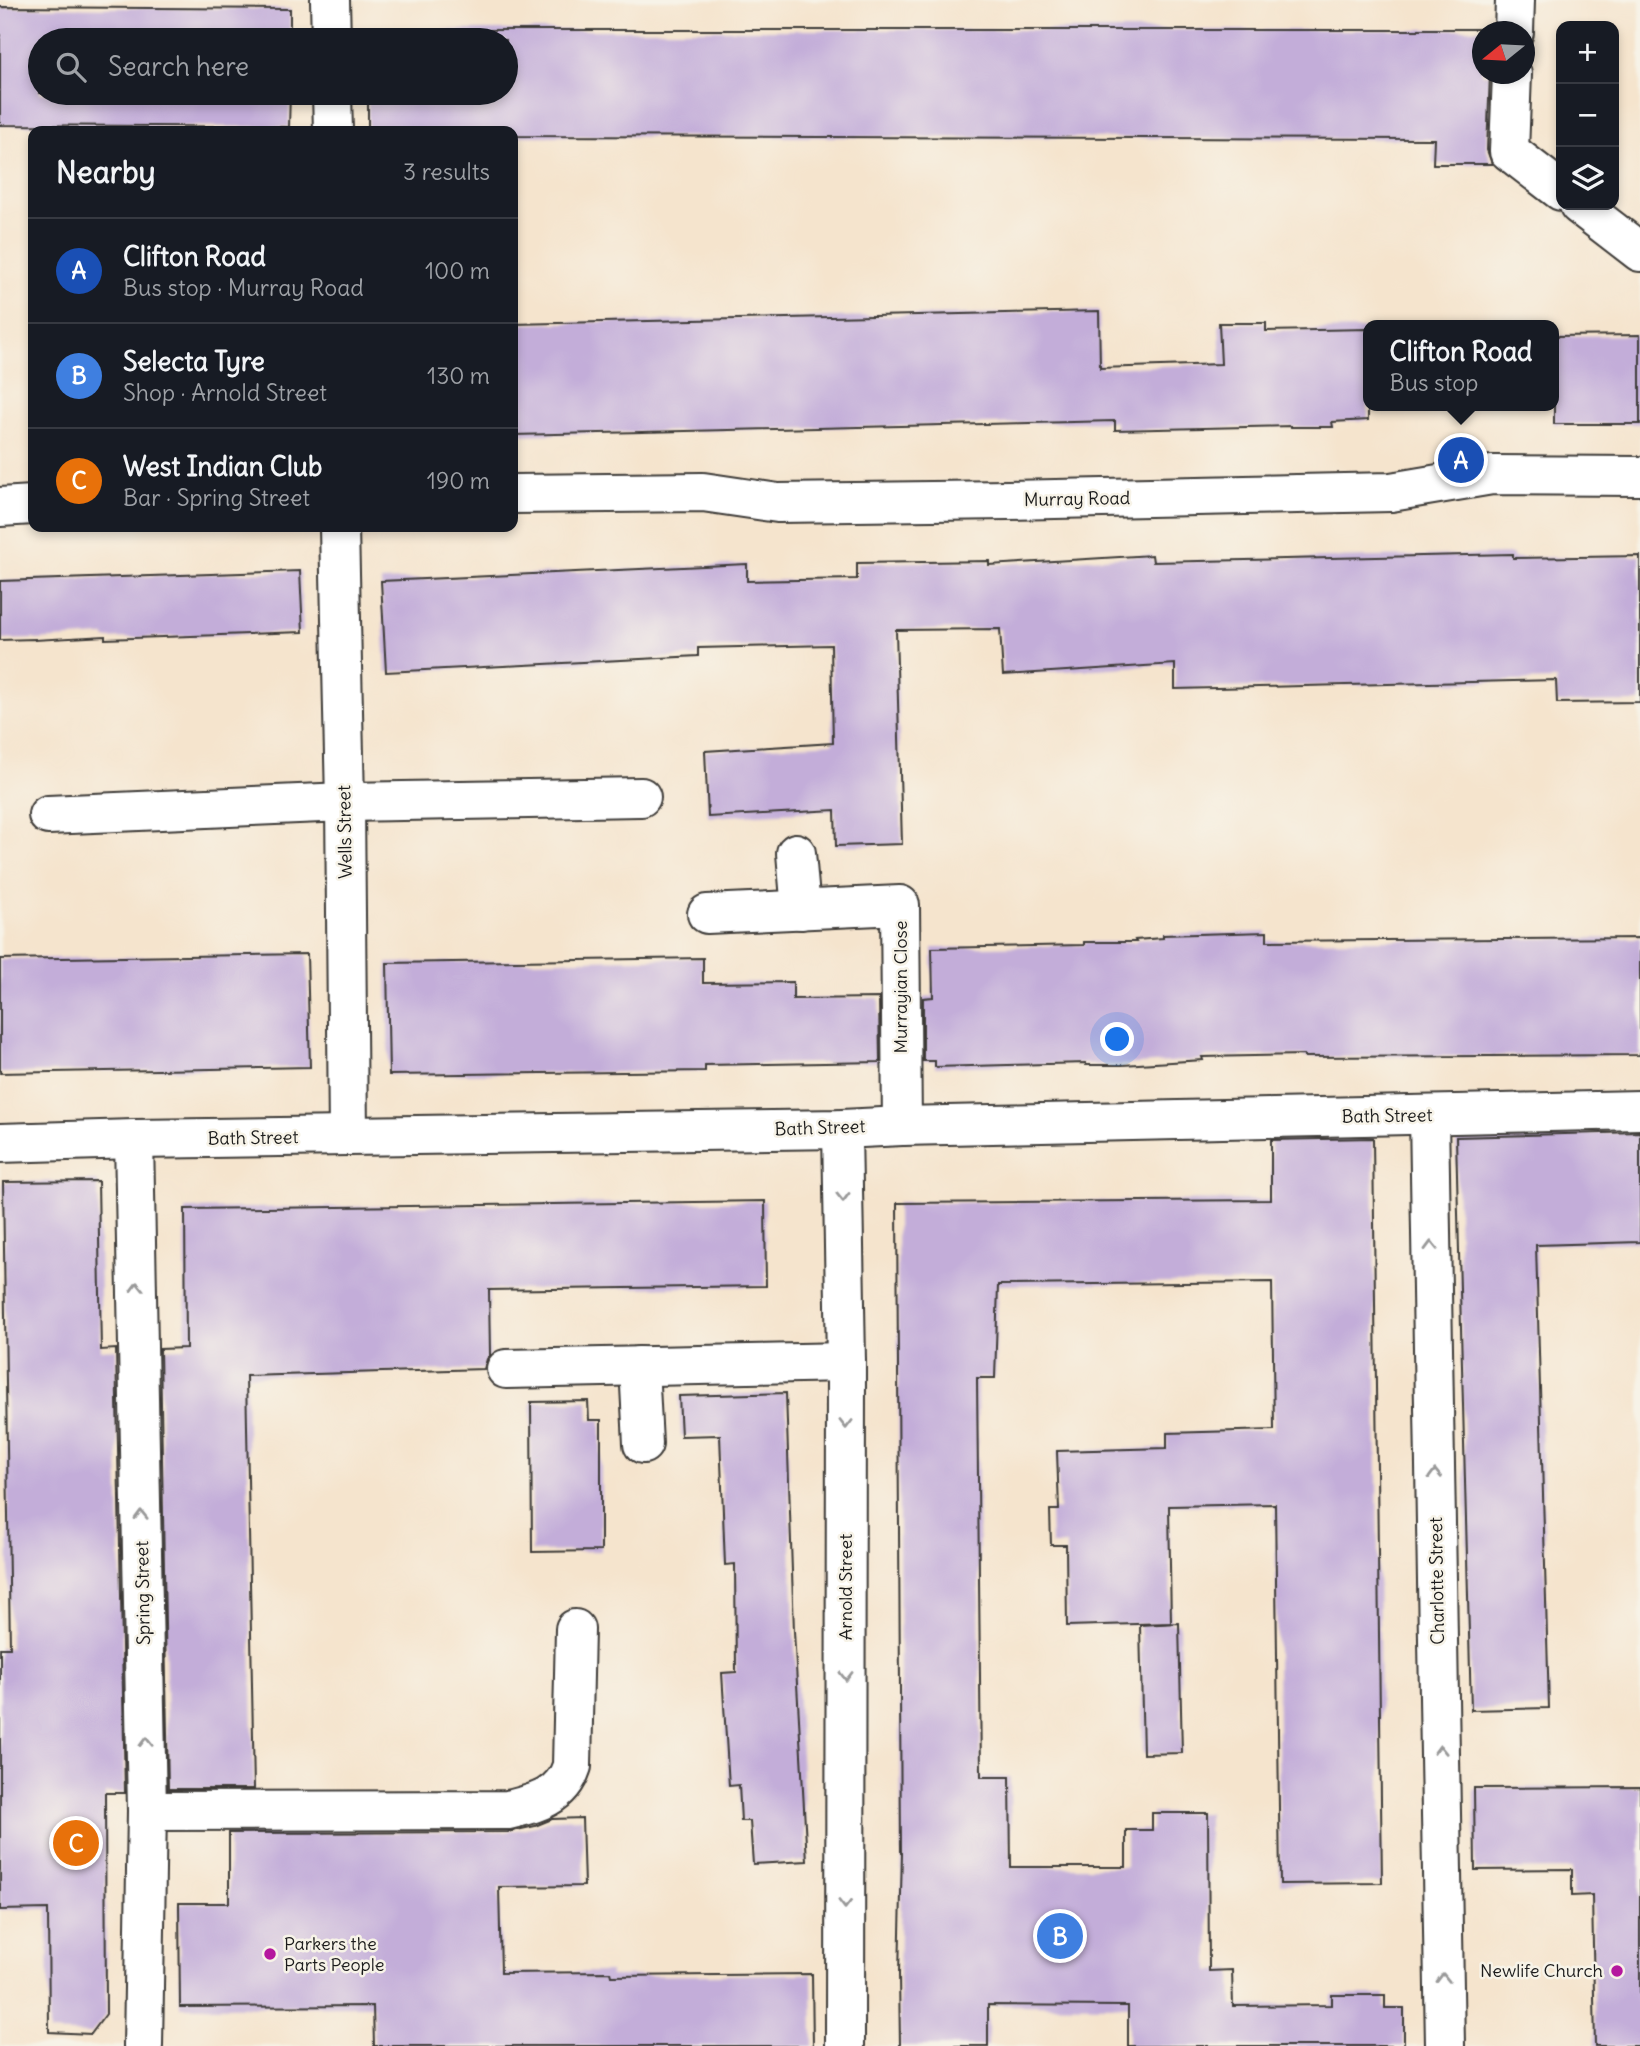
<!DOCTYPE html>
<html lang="en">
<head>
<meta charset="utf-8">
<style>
  :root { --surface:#171b24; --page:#242831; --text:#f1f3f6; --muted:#9ea1a6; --line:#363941; --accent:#d690ce }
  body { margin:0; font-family:Delius,sans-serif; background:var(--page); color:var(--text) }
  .controls { position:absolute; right:21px; top:21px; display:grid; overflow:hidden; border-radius:14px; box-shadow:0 4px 10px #0003 }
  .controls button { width:63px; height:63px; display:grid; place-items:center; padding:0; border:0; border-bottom:2px solid var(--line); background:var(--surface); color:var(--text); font:35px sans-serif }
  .compass { position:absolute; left:1472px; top:21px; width:63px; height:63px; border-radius:50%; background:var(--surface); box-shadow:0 4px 10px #0003; rotate:252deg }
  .you { position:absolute; left:1118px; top:1040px; width:24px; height:24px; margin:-18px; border:5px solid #fff; border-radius:50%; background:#1a73e8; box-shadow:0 0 0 10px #1a73e833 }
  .badge { display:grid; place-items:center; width:46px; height:46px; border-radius:50%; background:var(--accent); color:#fff; font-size:23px; font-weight:700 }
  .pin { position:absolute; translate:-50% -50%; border:4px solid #fff; box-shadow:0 2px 7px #0006 }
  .popup { position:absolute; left:1363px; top:320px; width:196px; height:91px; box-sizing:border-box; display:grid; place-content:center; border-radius:14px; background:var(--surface); filter:drop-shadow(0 2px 5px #0005); font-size:23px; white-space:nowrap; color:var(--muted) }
  .popup b { font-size:26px; color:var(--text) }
  .popup::after { content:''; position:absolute; left:50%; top:100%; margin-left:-14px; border:14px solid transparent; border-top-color:var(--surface) }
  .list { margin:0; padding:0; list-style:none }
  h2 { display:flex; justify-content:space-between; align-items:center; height:91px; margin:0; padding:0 28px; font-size:30px }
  h2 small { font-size:23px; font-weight:400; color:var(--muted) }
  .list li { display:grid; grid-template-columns:46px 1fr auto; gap:21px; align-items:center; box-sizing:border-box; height:105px; padding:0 28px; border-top:2px solid var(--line) }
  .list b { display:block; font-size:26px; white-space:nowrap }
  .list p { margin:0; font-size:23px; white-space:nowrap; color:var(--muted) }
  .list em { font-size:23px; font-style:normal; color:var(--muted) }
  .icon { flex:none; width:38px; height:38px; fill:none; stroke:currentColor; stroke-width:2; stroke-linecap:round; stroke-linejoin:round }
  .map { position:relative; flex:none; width:1640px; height:2046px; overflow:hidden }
  .search { position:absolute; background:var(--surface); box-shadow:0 4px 10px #0003; left:28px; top:28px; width:490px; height:77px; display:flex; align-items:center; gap:18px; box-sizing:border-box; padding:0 24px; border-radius:38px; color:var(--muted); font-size:26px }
  .panel { position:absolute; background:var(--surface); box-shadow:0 4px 10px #0003; left:28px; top:126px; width:490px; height:406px; border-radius:14px }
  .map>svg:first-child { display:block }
  .building { fill:#c3add9 }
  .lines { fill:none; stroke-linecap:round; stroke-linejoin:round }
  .minor-casing { stroke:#3d3a37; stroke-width:42 }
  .minor { stroke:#fff; stroke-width:38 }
  .oneway { stroke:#999 }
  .poi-dot { fill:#b5179e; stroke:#f7f3e8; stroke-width:2.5 }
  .labels { text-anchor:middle; stroke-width:5; stroke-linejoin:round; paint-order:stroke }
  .street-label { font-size:18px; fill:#1c1c1c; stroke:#f7f3e8 }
  .poi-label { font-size:18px; fill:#1c1c1c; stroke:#f7f3e8; text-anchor:start }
</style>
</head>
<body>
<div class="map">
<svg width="1640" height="2046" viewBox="0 0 1640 2046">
  <rect width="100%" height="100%" fill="#f7f3e8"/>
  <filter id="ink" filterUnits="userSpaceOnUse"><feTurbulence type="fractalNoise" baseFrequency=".0143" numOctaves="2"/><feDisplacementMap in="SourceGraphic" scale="14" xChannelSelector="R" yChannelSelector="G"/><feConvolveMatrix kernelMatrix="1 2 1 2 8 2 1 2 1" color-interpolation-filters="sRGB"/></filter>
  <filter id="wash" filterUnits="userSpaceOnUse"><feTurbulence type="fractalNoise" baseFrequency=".00686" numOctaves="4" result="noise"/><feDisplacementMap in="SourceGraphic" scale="28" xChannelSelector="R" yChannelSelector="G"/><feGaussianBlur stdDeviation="1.57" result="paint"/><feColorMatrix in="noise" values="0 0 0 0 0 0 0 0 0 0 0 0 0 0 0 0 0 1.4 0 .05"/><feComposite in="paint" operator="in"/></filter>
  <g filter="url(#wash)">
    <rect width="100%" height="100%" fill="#f5e4cd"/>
    <g id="blocks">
      <g class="building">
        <polygon points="0,7 290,9 290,40 40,40 40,93 290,93 289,127 0,125"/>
        <polygon points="1419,29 1492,29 1492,32 1482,32 1482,74 1490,74 1487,150 1492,164 1433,164 1434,139 513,136 513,131 368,131 368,93 506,93 506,40 367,40 367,30 1419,30"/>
        <polygon points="1099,311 1100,368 1221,364 1219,323 1266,323 1266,331 1368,329 1368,420 1332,422 1333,427 1291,427 1291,426 1115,430 1115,421 513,435 513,324"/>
        <polygon points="1640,335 1640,424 1554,424 1554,336"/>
        <polygon points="1513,554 1513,558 1640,556 1640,702 1557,703 1556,680 1175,689 1175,664 1003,675 1000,629 896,630 902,844 836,846 835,810 708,817 705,751 833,743 831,645 698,648 698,656 386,672 381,581 747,564 747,581 857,579 857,563 989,561 989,565 1152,555 1153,562"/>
        <polygon points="300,571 303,632 105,639 105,636 35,640 35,639 0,640 0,581"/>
        <polygon points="1267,932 1267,941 1640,938 1640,1055 1304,1057 1304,1055 1202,1057 1203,1060 1122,1065 1086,1065 1086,1063 935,1067 935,1061 923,1061 923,998 933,997 932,948 1084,945 1084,942 1136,942 1135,940 1163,938 1163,935"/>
        <polygon points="307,954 310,1067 0,1073 0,959"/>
        <polygon points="703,958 703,983 793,982 793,999 879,998 880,1062 705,1065 705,1071 389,1075 387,963"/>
        <polygon points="1640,1132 1640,1242 1536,1245 1549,1708 1471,1710 1456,1137"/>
        <polygon points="1373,1138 1382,1883 1280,1884 1275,1504 1169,1506 1171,1623 1067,1626 1066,1545 1051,1545 1050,1510 1059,1510 1057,1451 1167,1448 1167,1433 1274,1430 1272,1282 998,1285 995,1378 977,1378 981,1777 1010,1777 1011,1867 1126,1867 1126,1830 1152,1830 1152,1813 1208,1813 1209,1971 1232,1970 1233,2006 1332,2005 1332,1995 1385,1995 1385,2008 1404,2008 1404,2046 1128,2046 1128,2006 988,2005 988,2046 900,2046 899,1974 902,1853 901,1853 897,1203 1271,1200 1271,1140"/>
        <polygon points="98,1181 101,1350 116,1349 125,1793 105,1793 106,2014 91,2034 49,2032 48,1909 0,1910 0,1648 10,1648 3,1182"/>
        <polygon points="765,1201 766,1286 489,1290 490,1355 487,1359 484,1369 246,1376 254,1789 168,1789 160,1349 186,1348 185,1209"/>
        <polygon points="786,1393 794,1631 807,1861 753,1864 750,1821 741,1821 739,1785 729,1786 722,1673 736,1672 735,1564 725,1565 720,1435 681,1436 679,1396"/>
        <polygon points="588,1401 589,1420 601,1420 601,1551 532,1552 531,1402"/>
        <polygon points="1179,1623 1182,1753 1143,1754 1140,1625"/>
        <polygon points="1640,1787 1640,2046 1595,2046 1592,1895 1572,1896 1572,1869 1475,1870 1474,1788"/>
        <polygon points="582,1818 584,1886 499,1887 501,1973 610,1972 611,1976 812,1974 813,2046 374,2046 373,2006 180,2007 179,1903 229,1903 229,1833 508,1832 535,1826 552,1819"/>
      </g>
    </g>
  </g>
  <g filter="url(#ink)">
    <use href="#blocks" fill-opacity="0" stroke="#3d3a37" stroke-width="2"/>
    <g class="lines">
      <g class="minor-casing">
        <g id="minor">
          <polyline points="330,0 331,40"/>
          <polyline points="1514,32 1515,0"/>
          <polyline points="1512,74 1509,151 1561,191"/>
          <polyline points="332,93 333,131"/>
          <polyline points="1579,205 1640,252"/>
          <polyline points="513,494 703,492 778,503 1008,500 1391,492 1492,475 1640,476"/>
          <polyline points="0,507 33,505"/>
          <polyline points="339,527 345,802 348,1136"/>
          <polyline points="48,815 345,802 641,797"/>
          <polyline points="796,853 801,910"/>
          <polyline points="707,914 900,905 902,1126"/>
          <polyline points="1429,1116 1445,2046"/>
          <polyline points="842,1129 846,1362 845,2046"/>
          <polyline points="134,1139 147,1811 143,2046"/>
          <polyline points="0,1143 134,1139 842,1129 902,1126 1640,1110"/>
          <polyline points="639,1366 643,1444"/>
          <polyline points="506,1369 846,1362"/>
          <path d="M147,1811L508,1810C537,1803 562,1797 572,1766L575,1629"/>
        </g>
      </g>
      <use href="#minor" class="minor"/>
    </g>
    <defs><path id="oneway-chevron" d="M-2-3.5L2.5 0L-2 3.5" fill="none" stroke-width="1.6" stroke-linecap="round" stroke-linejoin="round" transform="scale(1.75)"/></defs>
    <g class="oneway">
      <use href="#oneway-chevron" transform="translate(843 1197) rotate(89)"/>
      <use href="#oneway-chevron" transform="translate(1431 1246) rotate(-91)"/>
      <use href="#oneway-chevron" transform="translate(137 1287) rotate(-91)"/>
      <use href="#oneway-chevron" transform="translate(846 1424) rotate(90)"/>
      <use href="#oneway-chevron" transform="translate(1435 1474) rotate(-91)"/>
      <use href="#oneway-chevron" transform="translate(141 1515) rotate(-91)"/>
      <use href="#oneway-chevron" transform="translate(846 1676) rotate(90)"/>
      <use href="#oneway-chevron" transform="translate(146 1742) rotate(-91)"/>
      <use href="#oneway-chevron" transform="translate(1440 1750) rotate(-91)"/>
      <use href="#oneway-chevron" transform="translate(845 1904) rotate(90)"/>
      <use href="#oneway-chevron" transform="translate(1443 1978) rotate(-91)"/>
    </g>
  </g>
  <g class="poi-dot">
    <circle cx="270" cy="1954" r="7"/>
    <circle cx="1617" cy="1971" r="7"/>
  </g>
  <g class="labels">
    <g class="street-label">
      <text transform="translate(1077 499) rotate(-1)" y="6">Murray Road</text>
      <text transform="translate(345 832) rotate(-91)" y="6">Wells Street</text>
      <text transform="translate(901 987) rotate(-90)" y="6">Murrayian Close</text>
      <text transform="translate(1387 1116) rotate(-1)" y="6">Bath Street</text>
      <text transform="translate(820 1128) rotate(-2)" y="6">Bath Street</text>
      <text transform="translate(253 1138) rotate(-1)" y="6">Bath Street</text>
      <text transform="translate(1437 1581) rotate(-91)" y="6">Charlotte Street</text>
      <text transform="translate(846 1587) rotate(-90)" y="6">Arnold Street</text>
      <text transform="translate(143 1593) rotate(-91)" y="6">Spring Street</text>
    </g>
    <g class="poi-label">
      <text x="284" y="1950">Parkers the<tspan x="284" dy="21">Parts People</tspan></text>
      <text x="1603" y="1977" text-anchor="end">Newlife Church</text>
    </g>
  </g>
</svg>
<div class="controls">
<button>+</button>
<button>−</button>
<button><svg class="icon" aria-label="layers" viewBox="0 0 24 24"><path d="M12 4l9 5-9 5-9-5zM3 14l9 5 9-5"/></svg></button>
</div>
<svg class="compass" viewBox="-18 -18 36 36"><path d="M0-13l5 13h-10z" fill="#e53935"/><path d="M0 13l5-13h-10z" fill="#9ea1a6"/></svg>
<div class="you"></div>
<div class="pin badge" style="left:1461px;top:460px;background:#1a4fb4">A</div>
<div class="popup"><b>Clifton Road</b>Bus stop</div>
<div class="pin badge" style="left:1060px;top:1936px;background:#3f7fe0">B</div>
<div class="pin badge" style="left:76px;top:1843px;background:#e8710a">C</div>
<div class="search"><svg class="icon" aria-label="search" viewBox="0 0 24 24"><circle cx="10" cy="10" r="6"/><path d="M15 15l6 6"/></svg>Search here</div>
<section class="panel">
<h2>Nearby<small>3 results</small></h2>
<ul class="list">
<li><span class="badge" style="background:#1a4fb4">A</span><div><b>Clifton Road</b><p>Bus stop · Murray Road</p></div><em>100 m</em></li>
<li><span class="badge" style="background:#3f7fe0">B</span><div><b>Selecta Tyre</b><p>Shop · Arnold Street</p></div><em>130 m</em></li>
<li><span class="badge" style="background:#e8710a">C</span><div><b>West Indian Club</b><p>Bar · Spring Street</p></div><em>190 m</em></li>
</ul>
</section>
</div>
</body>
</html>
